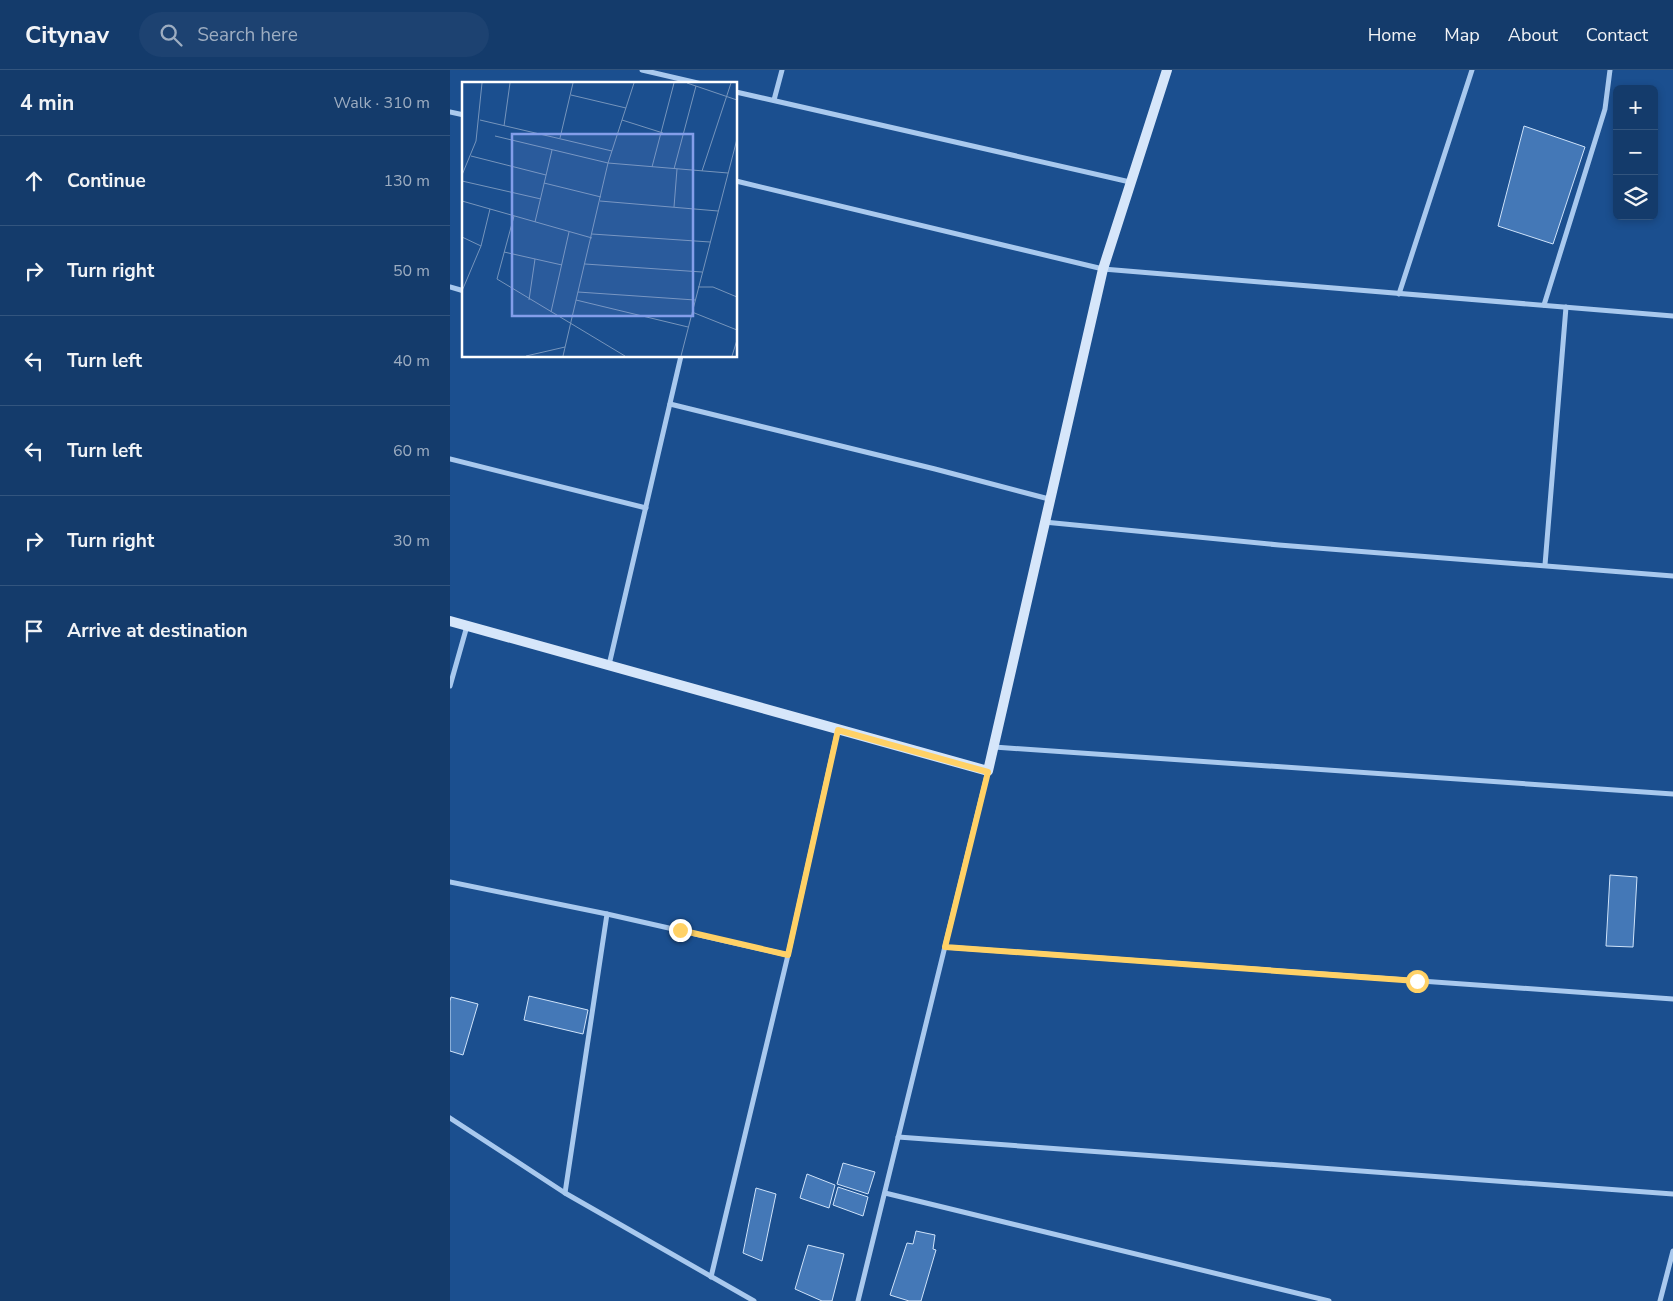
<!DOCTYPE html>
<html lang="en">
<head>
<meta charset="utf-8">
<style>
  :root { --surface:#143b6b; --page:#1d4271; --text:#f1f3f6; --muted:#9dadc1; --line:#33557e }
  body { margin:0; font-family:"Nunito Sans",sans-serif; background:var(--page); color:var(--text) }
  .controls { position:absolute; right:15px; top:15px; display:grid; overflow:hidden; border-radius:8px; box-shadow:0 2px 8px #0003 }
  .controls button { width:45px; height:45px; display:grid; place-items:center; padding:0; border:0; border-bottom:1px solid var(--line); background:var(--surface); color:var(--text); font:25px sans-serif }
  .stop { position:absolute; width:15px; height:15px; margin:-11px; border:4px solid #ffd166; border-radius:50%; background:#fff }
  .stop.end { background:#ffd166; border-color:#fff; box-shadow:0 1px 5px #0008 }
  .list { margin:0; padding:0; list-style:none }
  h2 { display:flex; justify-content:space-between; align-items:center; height:65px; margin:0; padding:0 20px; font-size:21px }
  h2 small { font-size:16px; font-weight:400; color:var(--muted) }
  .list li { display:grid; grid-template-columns:32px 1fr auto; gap:15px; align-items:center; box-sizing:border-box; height:90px; padding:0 20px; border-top:1px solid var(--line) }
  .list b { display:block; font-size:19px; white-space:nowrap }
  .list em { font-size:16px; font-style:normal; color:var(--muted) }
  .icon { flex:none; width:28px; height:28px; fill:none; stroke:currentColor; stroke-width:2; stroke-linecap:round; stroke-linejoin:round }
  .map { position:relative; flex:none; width:1223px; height:1231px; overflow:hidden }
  header { display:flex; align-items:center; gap:30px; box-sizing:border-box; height:70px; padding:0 25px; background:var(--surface); border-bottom:1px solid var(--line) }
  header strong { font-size:24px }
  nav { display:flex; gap:28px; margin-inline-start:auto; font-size:18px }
  .search { width:350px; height:45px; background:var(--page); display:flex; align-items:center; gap:12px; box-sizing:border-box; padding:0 18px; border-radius:28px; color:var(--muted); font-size:19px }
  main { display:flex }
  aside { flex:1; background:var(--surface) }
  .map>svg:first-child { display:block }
  .building { fill:#4478b7; stroke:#cfe3fa }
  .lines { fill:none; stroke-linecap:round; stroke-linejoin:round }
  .street { stroke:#a9c9ee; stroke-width:5 }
  .secondary { stroke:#d6e6fa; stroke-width:10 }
  .route { stroke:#ffd166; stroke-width:6 }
  .inset-road { fill:none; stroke:#7695bc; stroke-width:1 }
  .view { fill:#839eea; fill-opacity:0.15; stroke:#839eea; stroke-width:2.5 }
  .inset-edge { fill:none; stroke:#fff; stroke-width:2.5 }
</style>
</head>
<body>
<header>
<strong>Citynav</strong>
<div class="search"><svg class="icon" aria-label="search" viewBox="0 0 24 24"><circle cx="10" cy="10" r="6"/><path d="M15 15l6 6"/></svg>Search here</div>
<nav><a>Home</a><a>Map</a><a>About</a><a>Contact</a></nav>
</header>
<main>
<aside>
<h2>4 min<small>Walk · 310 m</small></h2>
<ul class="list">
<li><svg class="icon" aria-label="ahead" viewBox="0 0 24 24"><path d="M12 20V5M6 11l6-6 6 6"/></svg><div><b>Continue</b></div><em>130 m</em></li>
<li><svg class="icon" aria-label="right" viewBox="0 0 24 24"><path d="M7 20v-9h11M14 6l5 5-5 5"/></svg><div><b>Turn right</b></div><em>50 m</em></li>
<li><svg class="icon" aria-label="left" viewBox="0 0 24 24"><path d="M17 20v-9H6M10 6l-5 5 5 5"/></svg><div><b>Turn left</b></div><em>40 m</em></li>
<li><svg class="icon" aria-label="left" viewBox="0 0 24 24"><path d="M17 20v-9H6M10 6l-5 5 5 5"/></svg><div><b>Turn left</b></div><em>60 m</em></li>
<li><svg class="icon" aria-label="right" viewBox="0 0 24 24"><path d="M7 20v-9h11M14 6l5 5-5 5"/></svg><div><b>Turn right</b></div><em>30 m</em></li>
<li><svg class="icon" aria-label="arrive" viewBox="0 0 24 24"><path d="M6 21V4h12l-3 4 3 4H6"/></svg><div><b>Arrive at destination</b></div></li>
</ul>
</aside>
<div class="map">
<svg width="1223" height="1231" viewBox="0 0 1223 1231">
  <rect width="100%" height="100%" fill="#1b4f8f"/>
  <g class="building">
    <polygon points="1074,56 1135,77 1103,174 1048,156"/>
    <polygon points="1160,805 1187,807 1183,877 1156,876"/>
    <polygon points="79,926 138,940 133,964 74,950"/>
    <polygon points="1,927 28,934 13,985 0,981 0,931"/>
    <polygon points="393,1093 425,1102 418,1124 387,1114"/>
    <polygon points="357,1104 385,1115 379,1138 350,1128"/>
    <polygon points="388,1117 418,1127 413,1146 383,1135"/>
    <polygon points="306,1118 326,1124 312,1191 293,1183"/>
    <polygon points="466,1161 485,1165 483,1179 486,1180 471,1231 459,1231 440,1225 457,1173 463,1174"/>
    <polygon points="358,1175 394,1184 382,1231 372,1231 345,1219"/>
  </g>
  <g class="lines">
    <g class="street">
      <polyline points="192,0 252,14"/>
      <polyline points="286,22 680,112"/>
      <polyline points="324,30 332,0"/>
      <polyline points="0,42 14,45"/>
      <polyline points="286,111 653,199 1223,246"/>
      <polyline points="0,217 14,221"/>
      <polyline points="949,224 1022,0"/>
      <polyline points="1094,235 1155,39 1160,0"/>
      <polyline points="220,334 485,399 599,429"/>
      <polyline points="0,389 196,438"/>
      <polyline points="594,452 829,475 1223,506"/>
      <polyline points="1095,495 1116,237"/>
      <polyline points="159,595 231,286"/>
      <polyline points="0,616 17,556"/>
      <polyline points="544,677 1223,724"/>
      <polyline points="0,812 157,844 338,885"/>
      <polyline points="495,877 1223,929"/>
      <polyline points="0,1048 115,1123 304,1231"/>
      <polyline points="448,1067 1223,1124"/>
      <polyline points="115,1123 157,844"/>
      <polyline points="435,1123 879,1231"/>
      <polyline points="261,1207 338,885 388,659"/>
      <polyline points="408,1231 538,701"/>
      <polyline points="1210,1231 1223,1181"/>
    </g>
    <polyline class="secondary" points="0,551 538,701 653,199 717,0"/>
  </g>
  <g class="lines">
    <polyline class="route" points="230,860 338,885 388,660 538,702 495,877 967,911"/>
  </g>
  <g transform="translate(12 12)">
    <rect width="275" height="275" fill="#1b4f8f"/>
    <path class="inset-road" d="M225,1L275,18M109,13L164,26M18,38L150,69M160,38L201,51M42,44L48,1M33,54L146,81L266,91M98,56L111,1M9,74L84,93M190,85L212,1M212,87L234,4M240,89L269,1M0,93L14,59L20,1M0,99L79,117M82,101L139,115M0,119L130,156M138,119L256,129M212,125L215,87M52,134L35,197L163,274M73,140L90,68M130,152L248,160M0,155L19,164M42,170L100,183M123,182L240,190M236,205H251L275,215M0,209L19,164L28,127M116,210L233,218M67,218L73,177M114,218L226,245M89,230L107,150M230,230L275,248M64,274L103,265M101,274L146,81L172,1M219,274L275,57M270,274L275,258"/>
    <path class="view" d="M50,52H231V234H50Z"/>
    <rect width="275" height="275" class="inset-edge"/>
  </g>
</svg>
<div class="controls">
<button>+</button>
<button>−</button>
<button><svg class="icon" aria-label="layers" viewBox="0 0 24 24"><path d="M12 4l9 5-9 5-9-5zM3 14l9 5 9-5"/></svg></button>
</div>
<div class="stop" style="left:967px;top:911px"></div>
<div class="stop end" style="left:230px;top:860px"></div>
</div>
</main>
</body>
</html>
